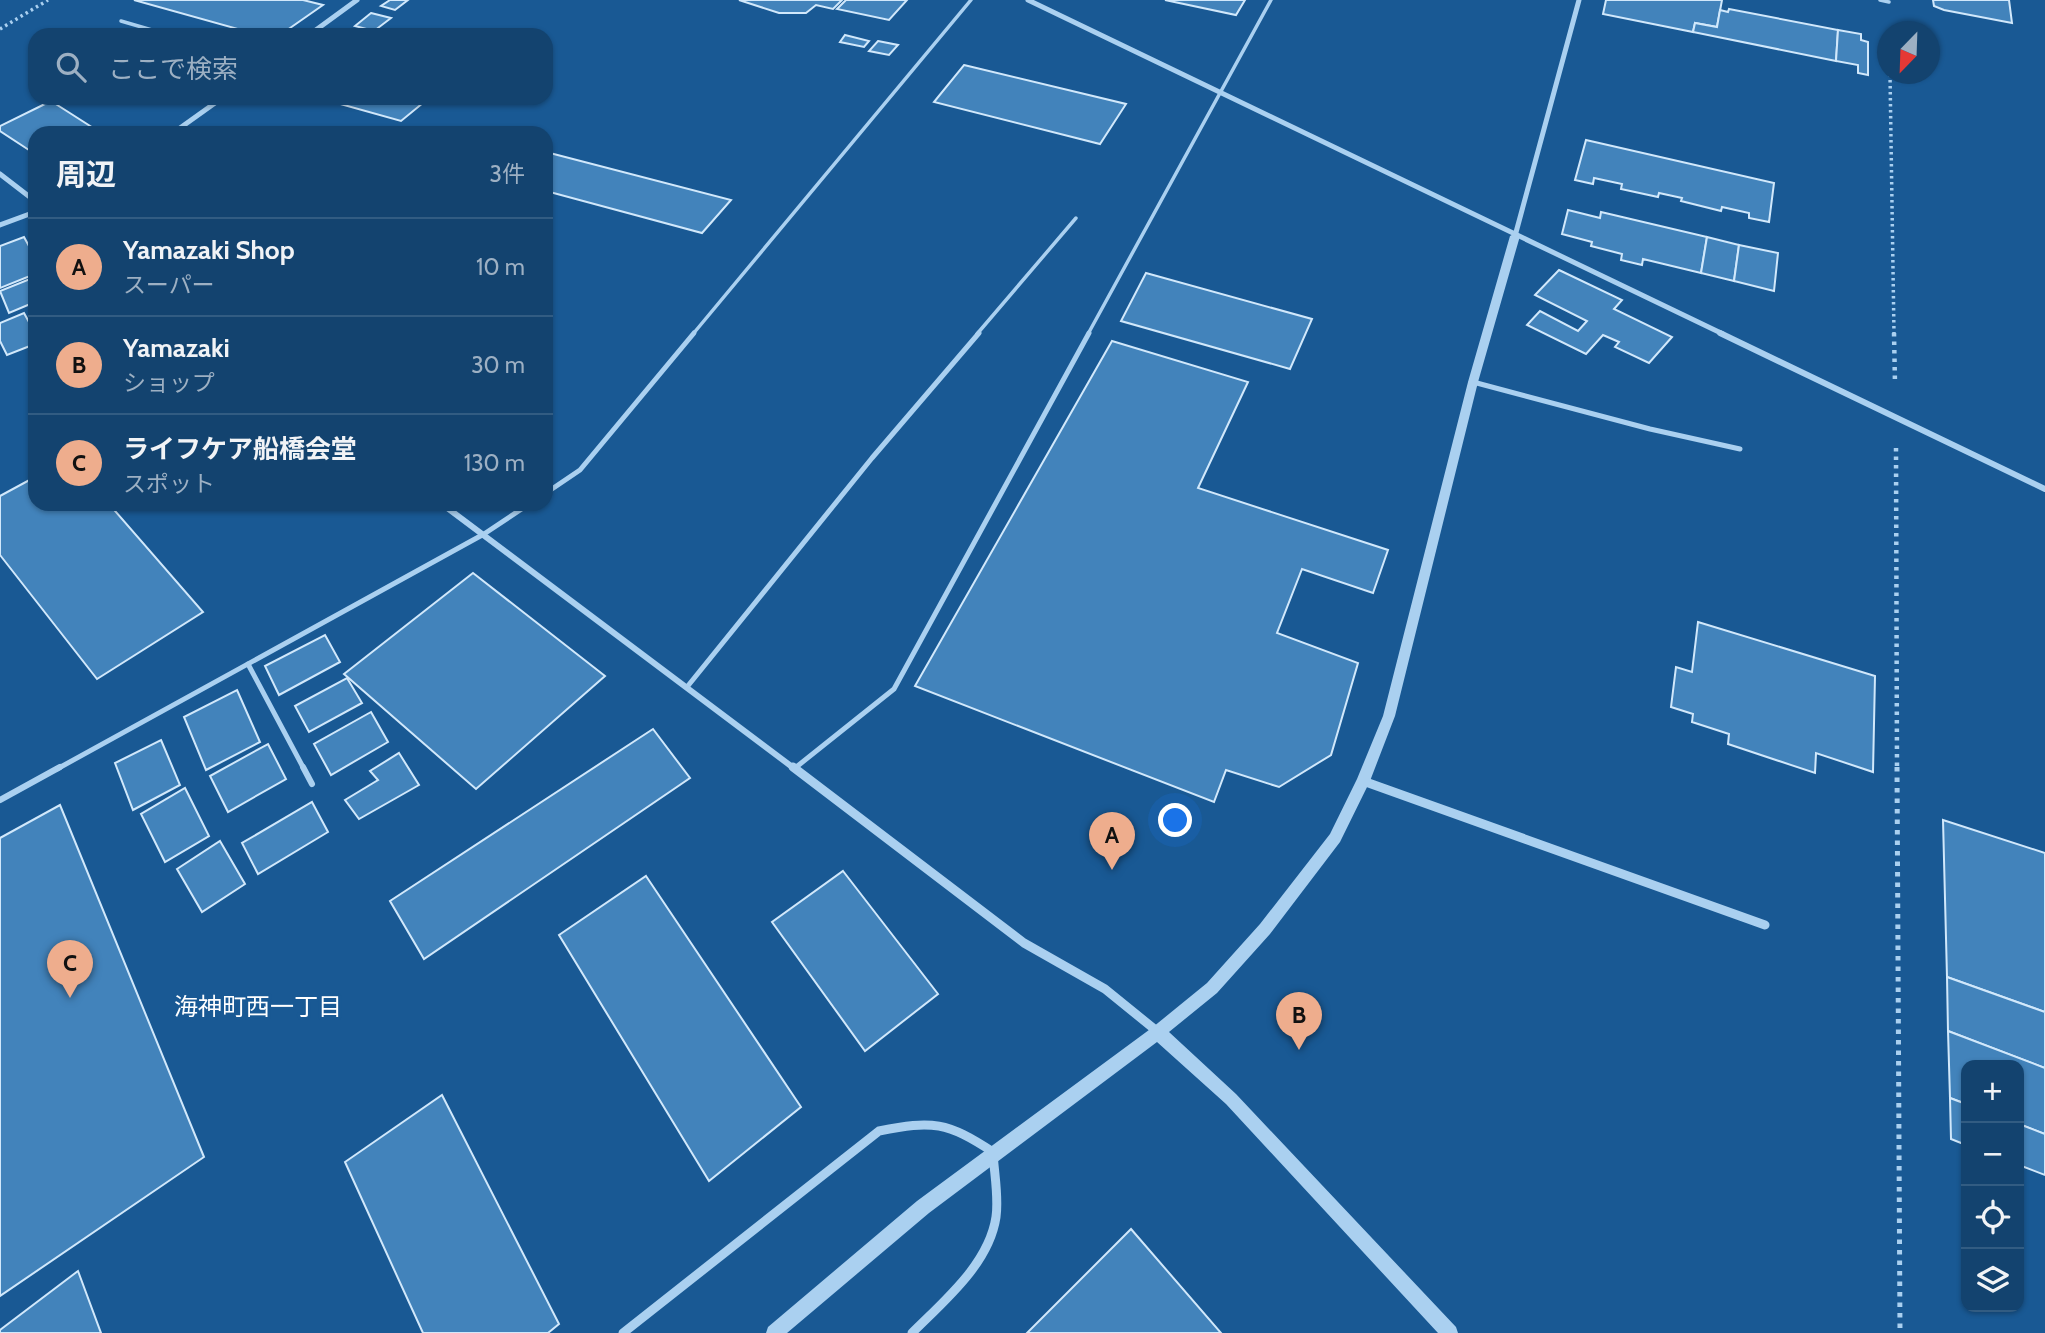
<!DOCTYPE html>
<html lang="ja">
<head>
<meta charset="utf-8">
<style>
  :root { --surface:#13436f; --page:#1c4a74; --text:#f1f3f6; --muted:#9db0c3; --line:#325c82; --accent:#eead8d }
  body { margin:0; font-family:Cabin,"Noto Sans JP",sans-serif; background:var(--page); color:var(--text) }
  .controls { position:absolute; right:21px; bottom:21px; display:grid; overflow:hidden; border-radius:14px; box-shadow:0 2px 5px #0004 }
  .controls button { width:63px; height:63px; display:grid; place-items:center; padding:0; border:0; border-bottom:2px solid var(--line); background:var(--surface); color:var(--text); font:35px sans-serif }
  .compass { position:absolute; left:1877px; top:21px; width:63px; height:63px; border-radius:50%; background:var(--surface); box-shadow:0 2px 5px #0004; rotate:203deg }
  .you { position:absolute; left:1176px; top:821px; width:24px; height:24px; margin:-18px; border:5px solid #fff; border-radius:50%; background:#1a73e8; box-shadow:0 0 0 10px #1a73e833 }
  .badge { display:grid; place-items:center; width:46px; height:46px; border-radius:50%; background:var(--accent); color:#111; font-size:23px; font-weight:700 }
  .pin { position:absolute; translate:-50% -58px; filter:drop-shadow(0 2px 4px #0008) }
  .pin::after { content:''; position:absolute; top:37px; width:24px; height:21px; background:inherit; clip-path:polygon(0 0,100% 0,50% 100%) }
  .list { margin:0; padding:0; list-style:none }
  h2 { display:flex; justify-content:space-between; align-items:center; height:91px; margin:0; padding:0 28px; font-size:30px }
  h2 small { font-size:23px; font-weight:400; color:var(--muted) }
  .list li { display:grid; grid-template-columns:46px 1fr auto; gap:21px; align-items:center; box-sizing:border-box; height:98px; padding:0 28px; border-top:2px solid var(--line) }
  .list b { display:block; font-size:26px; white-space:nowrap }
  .list p { margin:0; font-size:23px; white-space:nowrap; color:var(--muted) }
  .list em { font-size:23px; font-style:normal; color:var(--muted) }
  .icon { flex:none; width:38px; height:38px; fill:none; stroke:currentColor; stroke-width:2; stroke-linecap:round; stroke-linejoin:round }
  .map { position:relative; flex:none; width:2045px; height:1333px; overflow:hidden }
  .search { position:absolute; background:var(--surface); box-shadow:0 2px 5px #0004; left:28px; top:28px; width:525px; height:77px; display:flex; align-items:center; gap:18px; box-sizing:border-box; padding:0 24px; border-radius:21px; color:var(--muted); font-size:26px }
  .panel { position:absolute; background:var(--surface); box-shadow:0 2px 5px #0004; left:28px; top:126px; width:525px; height:385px; border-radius:21px }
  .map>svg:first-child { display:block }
  .building { fill:#4283bb; stroke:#d1e8fb; stroke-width:2 }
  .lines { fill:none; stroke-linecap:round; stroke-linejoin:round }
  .path-far2 { stroke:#aad0f0; stroke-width:3.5; stroke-dasharray:2.5 3.5; stroke-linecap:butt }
  .path-far1 { stroke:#aad0f0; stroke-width:4.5; stroke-dasharray:3.5 5; stroke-linecap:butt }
  .path { stroke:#aad0f0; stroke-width:5; stroke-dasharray:4.5 6; stroke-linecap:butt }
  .service-far2 { stroke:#aad0f0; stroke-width:3.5 }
  .service-far1 { stroke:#aad0f0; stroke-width:5 }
  .service { stroke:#aad0f0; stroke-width:6 }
  .minor-far2 { stroke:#aad0f0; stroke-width:5 }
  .minor-far1 { stroke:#aad0f0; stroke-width:6 }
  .minor { stroke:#aad0f0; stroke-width:9 }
  .tertiary { fill:#aad0f0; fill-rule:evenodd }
  .labels { text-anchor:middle; stroke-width:6; stroke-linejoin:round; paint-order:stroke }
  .neighbourhood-label { font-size:24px; fill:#fff; stroke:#195994 }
</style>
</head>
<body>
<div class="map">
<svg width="2045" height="1333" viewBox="0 0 2045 1333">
  <rect width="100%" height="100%" fill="#195994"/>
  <g class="building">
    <polygon points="134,0 303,0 323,5 280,35 249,32 245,35 228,35 238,29"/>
    <polygon points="390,0 408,0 395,10 381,6"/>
    <polygon points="739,0 842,0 833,9 816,5 806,13 779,13"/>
    <polygon points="846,0 907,0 889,20 837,9"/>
    <polygon points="1165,0 1245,0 1236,15"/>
    <polygon points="1606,0 1722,0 1717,27 1695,23 1693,32 1603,14"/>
    <polygon points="1933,0 2009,0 2012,23 1944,10 1934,6"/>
    <polygon points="1729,9 1838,30 1836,61 1693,32 1695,23 1717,27 1720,10 1728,12"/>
    <polygon points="371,13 391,18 374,31 355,26"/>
    <polygon points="1838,30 1861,34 1861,40 1868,42 1868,75 1858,73 1858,65 1836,61"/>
    <polygon points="845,35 869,41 864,47 840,42"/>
    <polygon points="878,41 898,45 889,55 869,51"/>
    <polygon points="964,65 1126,104 1100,144 934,102"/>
    <polygon points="319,98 429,98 401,121"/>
    <polygon points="51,101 101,133 35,133 35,154 0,131 0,126"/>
    <polygon points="1586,140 1774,183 1769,222 1749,218 1749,213 1722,207 1721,211 1681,201 1682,198 1659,193 1658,197 1621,189 1622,184 1594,178 1593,184 1575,180"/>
    <polygon points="546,152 731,200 702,233 546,191"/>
    <polygon points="1568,210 1600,218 1601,212 1707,237 1701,273 1643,259 1642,265 1621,260 1622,254 1591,246 1592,242 1562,234"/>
    <polygon points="24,237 35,257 35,274 0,288 0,246"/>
    <polygon points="1707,237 1739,245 1734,281 1701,273"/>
    <polygon points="1739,245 1778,253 1774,291 1734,281"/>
    <polygon points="1559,270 1622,300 1614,309 1672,337 1649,363 1615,347 1619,342 1603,335 1586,354 1527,325 1540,311 1578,331 1587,321 1535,295"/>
    <polygon points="1146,273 1312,319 1290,369 1121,321"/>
    <polygon points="35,277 35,302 9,313 0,291"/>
    <polygon points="24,313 35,333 35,344 7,355 0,341 0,323"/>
    <polygon points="1112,341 1248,382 1198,488 1388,550 1373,593 1302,569 1277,633 1358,663 1331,755 1279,787 1226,770 1214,802 915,686"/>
    <polygon points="35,477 35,504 109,504 203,612 97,679 0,555 0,496"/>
    <polygon points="473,573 605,676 476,789 344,674"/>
    <polygon points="1698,622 1875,676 1873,772 1816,753 1815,773 1728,744 1729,734 1692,722 1693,714 1671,707 1676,667 1692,672"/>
    <polygon points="325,635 340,662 279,695 265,666"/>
    <polygon points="347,678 362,703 309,732 295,706"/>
    <polygon points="237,690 260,742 206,770 184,717"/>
    <polygon points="371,712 388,742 331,775 314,744"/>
    <polygon points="653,729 690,778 424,959 390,901"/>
    <polygon points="161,740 180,785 133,810 115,763"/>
    <polygon points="268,744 286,779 228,812 210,776"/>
    <polygon points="399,753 419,785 359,819 345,800 378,780 370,771"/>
    <polygon points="185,788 209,836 165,862 141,814"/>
    <polygon points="312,802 328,832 258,874 242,843"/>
    <polygon points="60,805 204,1157 0,1296 0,838"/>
    <polygon points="1943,820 2045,853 2045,1012 1947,977"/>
    <polygon points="220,841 245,884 202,912 177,869"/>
    <polygon points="843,871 938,994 865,1051 772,922"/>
    <polygon points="646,876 801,1107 709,1181 559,935"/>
    <polygon points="1947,977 2045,1012 2045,1068 1948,1031"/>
    <polygon points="1948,1031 2045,1068 2045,1134 2019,1124 2019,1065 1966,1065 1966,1104 1950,1098"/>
    <polygon points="442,1095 559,1324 548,1333 423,1333 345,1162"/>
    <polygon points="1950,1098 1966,1104 1966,1145 1951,1139"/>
    <polygon points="2019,1124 2045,1134 2045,1175 2019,1165"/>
    <polygon points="1131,1229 1221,1333 1027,1333"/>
    <polygon points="78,1271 101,1333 0,1333 0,1330"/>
  </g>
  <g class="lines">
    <g class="path-far2">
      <polyline points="0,29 48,0"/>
      <polyline points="1890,74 1894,334"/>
    </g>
    <g class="path-far1">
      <polyline points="1894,333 1895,384"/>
      <polyline points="1896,448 1897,769"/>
    </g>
    <polyline class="path" points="1897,767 1900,1333"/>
    <g class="service-far2">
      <polyline points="1880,0 1889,2"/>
      <polyline points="121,21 169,35"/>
      <polyline points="693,334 971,0"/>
      <polyline points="977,334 1076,218"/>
      <polyline points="1088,334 1271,0"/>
    </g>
    <g class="service-far1">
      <polyline points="1473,382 1650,429 1740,449"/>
      <polyline points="546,493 580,470 694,333"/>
      <polyline points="248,664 304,769"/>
      <polyline points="687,687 872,458 979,333"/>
      <polyline points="795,768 894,689 1089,333"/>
      <polyline points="57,769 484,534 529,504"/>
    </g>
    <g class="service">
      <polyline points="303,767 312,784"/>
      <polyline points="0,800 60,767"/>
    </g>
    <g class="minor-far2">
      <polyline points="1028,0 1723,334"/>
      <polyline points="309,35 357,0"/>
      <polyline points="173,133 222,98"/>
      <polyline points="0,174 35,201"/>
      <polyline points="0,225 35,212"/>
      <polyline points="1515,236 1579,0"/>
    </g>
    <g class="minor-far1">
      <polyline points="1720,333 2045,489"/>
      <polyline points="442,504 795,769"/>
    </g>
    <g class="minor">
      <polyline points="793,767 1024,943 1105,989 1158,1032"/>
      <polyline points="1363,781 1765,925"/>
      <path d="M623,1333L879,1131C933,1120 947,1122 993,1152C994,1173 999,1196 996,1217C989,1264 944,1301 912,1333"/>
    </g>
    <polygon class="tertiary" points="1515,233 1520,236 1478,382 1395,716 1370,781 1340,842 1270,934 1217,993 1169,1032 1236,1094 1456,1327 1458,1333 1438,1333 1226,1104 1157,1042 929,1213 787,1333 766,1333 768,1327 917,1201 1153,1027 1207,983 1260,924 1330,834 1357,779 1383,716 1468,382 1510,236"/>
  </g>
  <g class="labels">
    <g class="neighbourhood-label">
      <text x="258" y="1015">海神町西一丁目</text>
    </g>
  </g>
</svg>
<div class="controls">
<button>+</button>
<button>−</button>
<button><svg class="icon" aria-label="locate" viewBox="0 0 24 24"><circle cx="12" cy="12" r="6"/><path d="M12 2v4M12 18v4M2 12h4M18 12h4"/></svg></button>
<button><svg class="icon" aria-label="layers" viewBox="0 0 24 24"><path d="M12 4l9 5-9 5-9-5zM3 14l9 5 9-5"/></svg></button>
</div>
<svg class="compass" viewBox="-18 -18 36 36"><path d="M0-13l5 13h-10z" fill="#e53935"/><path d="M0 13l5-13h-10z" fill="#9db0c3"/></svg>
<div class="you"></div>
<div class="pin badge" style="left:1112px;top:870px">A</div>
<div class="pin badge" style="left:1299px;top:1050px">B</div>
<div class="pin badge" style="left:70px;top:998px">C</div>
<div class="search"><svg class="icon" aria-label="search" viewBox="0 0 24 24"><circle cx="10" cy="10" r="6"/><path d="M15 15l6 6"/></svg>ここで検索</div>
<section class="panel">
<h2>周辺<small>3件</small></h2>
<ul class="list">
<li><span class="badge">A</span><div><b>Yamazaki Shop</b><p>スーパー</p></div><em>10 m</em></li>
<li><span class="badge">B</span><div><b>Yamazaki</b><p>ショップ</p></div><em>30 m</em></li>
<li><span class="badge">C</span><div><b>ライフケア船橋会堂</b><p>スポット</p></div><em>130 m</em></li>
</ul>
</section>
</div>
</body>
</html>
